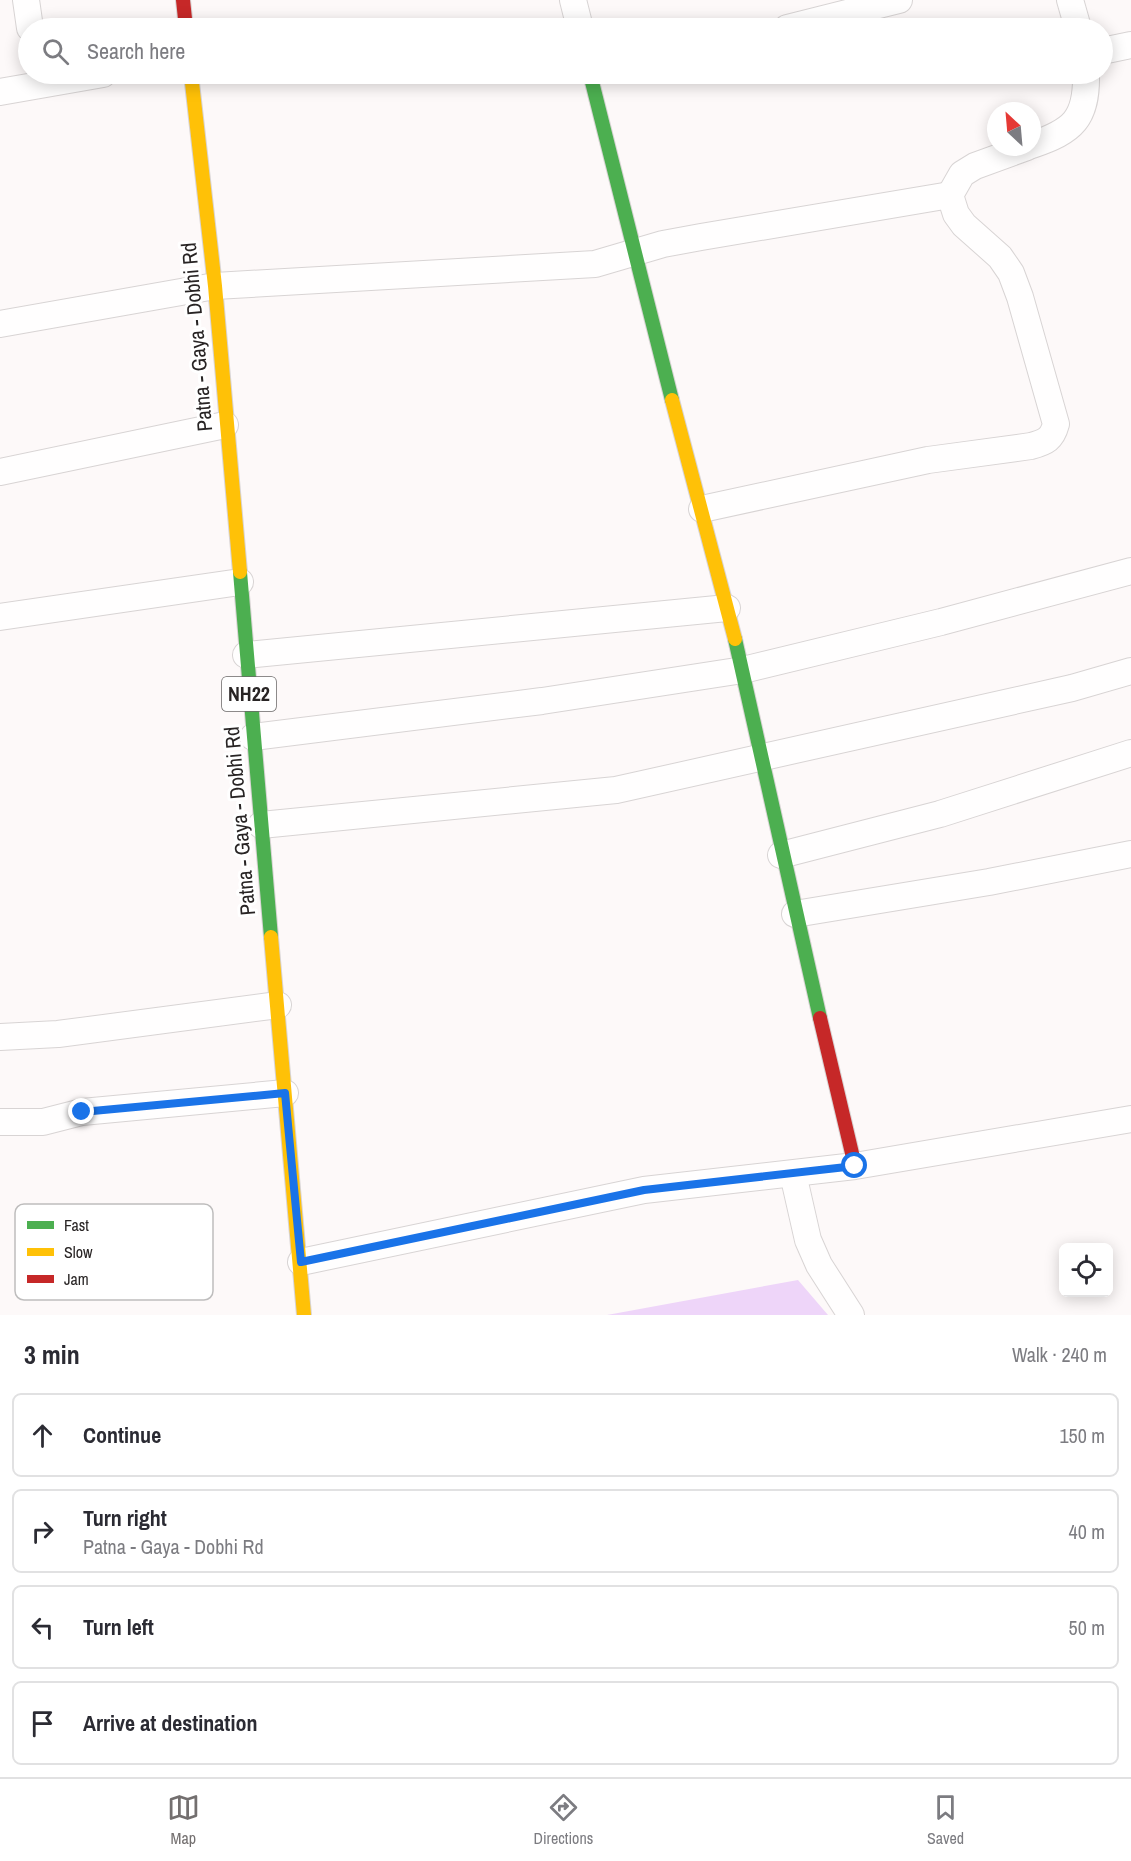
<!DOCTYPE html>
<html lang="en">
<head>
<meta charset="utf-8">
<style>
  :root { --surface:#fff; --page:#f7f7f7; --text:#2b2b33; --muted:#7c7c81; --line:#e1e1e2; --accent:#736f6f }
  body { margin:0; font-family:"Archivo Narrow",sans-serif; background:var(--page); color:var(--text) }
  .controls { position:absolute; right:18px; bottom:18px; display:grid; overflow:hidden; border-radius:9px; box-shadow:0 3px 15px #0003 }
  .controls button { width:54px; height:54px; display:grid; place-items:center; padding:0; border:0; border-bottom:2px solid var(--line); background:var(--surface); color:var(--text); font:30px sans-serif }
  .compass { position:absolute; left:987px; top:102px; width:54px; height:54px; border-radius:50%; background:var(--surface); box-shadow:0 3px 15px #0003; rotate:334deg }
  .stop { position:absolute; width:18px; height:18px; margin:-14px; border:4px solid #1a73e8; border-radius:50%; background:#fff }
  .stop.end { background:#1a73e8; border-color:#fff; box-shadow:0 2px 6px #0008 }
  .list { margin:0; padding:0; list-style:none }
  h2 { display:flex; justify-content:space-between; align-items:center; height:78px; margin:0; padding:0 24px; font-size:26px }
  h2 small { font-size:20px; font-weight:400; color:var(--muted) }
  .list li { display:grid; grid-template-columns:39px 1fr auto; gap:18px; align-items:center; box-sizing:border-box; height:84px; margin:0 12px 12px; padding:0 12px; border:2px solid var(--line); border-radius:9px }
  .list b { display:block; font-size:22px; white-space:nowrap }
  .list p { margin:0; font-size:20px; white-space:nowrap; color:var(--muted) }
  .list em { font-size:20px; font-style:normal; color:var(--muted) }
  .icon { flex:none; width:33px; height:33px; fill:none; stroke:currentColor; stroke-width:2; stroke-linecap:round; stroke-linejoin:round }
  .map { position:relative; flex:none; width:1131px; height:1315px; overflow:hidden }
  .search { position:absolute; background:var(--surface); box-shadow:0 3px 15px #0003; left:18px; right:18px; top:18px; height:66px; display:flex; align-items:center; gap:15px; box-sizing:border-box; padding:0 21px; border-radius:33px; color:var(--muted); font-size:22px }
  .sheet { height:462px; background:var(--surface) }
  nav { display:flex; justify-content:space-around; align-items:center; box-sizing:border-box; height:84px; border-top:2px solid var(--line); background:var(--surface); font-size:16px; color:var(--muted) }
  nav a { display:grid; justify-items:center; gap:3px }
  nav .on { color:var(--accent) }
  .map>svg:first-child { display:block }
  .water { fill:#eed5f9 }
  .lines { fill:none; stroke-linecap:round; stroke-linejoin:round }
  .street-casing { stroke:#d8d4d4; stroke-width:28 }
  .fast-casing { stroke:#d8d4d4; stroke-width:16 }
  .slow-casing { stroke:#d8d4d4; stroke-width:16 }
  .jam-casing { stroke:#d8d4d4; stroke-width:16 }
  .street { stroke:#fffefe; stroke-width:26 }
  .fast { stroke:#4caf50; stroke-width:14 }
  .slow { stroke:#ffc107; stroke-width:14 }
  .jam { stroke:#c62828; stroke-width:14 }
  .route { stroke:#1a73e8; stroke-width:8 }
  .labels { text-anchor:middle; stroke-width:6; stroke-linejoin:round; paint-order:stroke }
  .shield { fill:#fff; stroke:#686666; stroke-width:1.5 }
  .shield-label { font-size:20px; font-weight:bold; fill:#282424 }
  .street-label { font-size:21px; fill:#282424; stroke:#fff }
  .key { fill:#fff; stroke:#bebdbd; stroke-width:1.5 }
  .key-label { font-size:16px; fill:#282424 }
</style>
</head>
<body>
<div class="map">
<svg width="1131" height="1315" viewBox="0 0 1131 1315">
  <rect width="100%" height="100%" fill="#fdf9f9"/>
  <polygon class="water" points="798,1280 828,1315 607,1315"/>
  <g class="lines">
    <g class="street-casing">
      <g id="street">
        <polyline points="26,0 30,28"/>
        <polyline points="573,0 580,28"/>
        <polyline points="1070,0 1078,28"/>
        <polyline points="787,28 899,0"/>
        <polyline points="1102,51 1131,45"/>
        <polyline points="0,92 103,74"/>
        <path d="M1032,145C1073,131 1087,119 1086,74"/>
        <polyline points="0,324 215,286 595,264 663,244 701,237 950,195"/>
        <polyline points="0,472 225,425"/>
        <path d="M702,509L928,460L1031,446C1046,442 1052,439 1056,424L1020,297L1011,273L1000,257L964,225L956,214L950,195L962,174L975,166L1027,147"/>
        <polyline points="0,617 240,582"/>
        <polyline points="246,655 727,608"/>
        <polyline points="253,737 542,701 743,670 941,622 1131,571"/>
        <polyline points="261,825 616,790 1072,688 1131,671"/>
        <polyline points="781,855 940,814 1131,753"/>
        <polyline points="795,914 989,882 1131,854"/>
        <polyline points="0,1037 58,1034 278,1005"/>
        <polyline points="0,1122 43,1122 82,1112 285,1093"/>
        <polyline points="793,1174 808,1240 819,1265 851,1315"/>
        <polyline points="301,1262 644,1190 855,1166 1131,1119"/>
      </g>
    </g>
    <g class="fast-casing">
      <g id="fast">
        <polyline points="590,74 672,400"/>
        <polyline points="240,572 271,937"/>
        <polyline points="735,639 820,1018"/>
      </g>
    </g>
    <g class="slow-casing">
      <g id="slow">
        <polyline points="191,74 215,286 240,572"/>
        <polyline points="672,400 735,639"/>
        <polyline points="271,937 304,1315"/>
      </g>
    </g>
    <g class="jam-casing">
      <g id="jam">
        <polyline points="183,0 186,28"/>
        <polyline points="820,1018 855,1166"/>
      </g>
    </g>
    <use href="#street" class="street"/>
    <use href="#fast" class="fast"/>
    <use href="#slow" class="slow"/>
    <use href="#jam" class="jam"/>
  </g>
  <g class="lines">
    <polyline class="route" points="82,1112 285,1093 301,1262 644,1190 855,1166"/>
  </g>
  <g class="labels">
    <rect class="shield" x="222" y="677" width="54" height="34" rx="4.5"/>
    <g class="shield-label">
      <text x="249" y="701">NH22</text>
    </g>
    <g class="street-label">
      <text transform="translate(197 337) rotate(-95)" y="7">Patna - Gaya - Dobhi Rd</text>
      <text transform="translate(240 821) rotate(-95)" y="7">Patna - Gaya - Dobhi Rd</text>
    </g>
  </g>
  <rect x="15" y="1204" width="198" height="96" rx="9" class="key"/>
  <rect x="27" y="1221" width="27" height="8" fill="#4caf50"/>
  <rect x="27" y="1248" width="27" height="8" fill="#ffc107"/>
  <rect x="27" y="1275" width="27" height="8" fill="#c62828"/>
  <g class="key-label">
    <text x="64" y="1231">Fast</text>
    <text x="64" y="1258">Slow</text>
    <text x="64" y="1285">Jam</text>
  </g>
</svg>
<div class="controls">
<button><svg class="icon" aria-label="locate" viewBox="0 0 24 24"><circle cx="12" cy="12" r="6"/><path d="M12 2v4M12 18v4M2 12h4M18 12h4"/></svg></button>
</div>
<svg class="compass" viewBox="-18 -18 36 36"><path d="M0-13l5 13h-10z" fill="#e53935"/><path d="M0 13l5-13h-10z" fill="#7c7c81"/></svg>
<div class="stop" style="left:855px;top:1166px"></div>
<div class="stop end" style="left:82px;top:1112px"></div>
<div class="search"><svg class="icon" aria-label="search" viewBox="0 0 24 24"><circle cx="10" cy="10" r="6"/><path d="M15 15l6 6"/></svg>Search here</div>
</div>
<section class="sheet">
<h2>3 min<small>Walk · 240 m</small></h2>
<ul class="list">
<li><svg class="icon" aria-label="ahead" viewBox="0 0 24 24"><path d="M12 20V5M6 11l6-6 6 6"/></svg><div><b>Continue</b></div><em>150 m</em></li>
<li><svg class="icon" aria-label="right" viewBox="0 0 24 24"><path d="M7 20v-9h11M14 6l5 5-5 5"/></svg><div><b>Turn right</b><p>Patna - Gaya - Dobhi Rd</p></div><em>40 m</em></li>
<li><svg class="icon" aria-label="left" viewBox="0 0 24 24"><path d="M17 20v-9H6M10 6l-5 5 5 5"/></svg><div><b>Turn left</b></div><em>50 m</em></li>
<li><svg class="icon" aria-label="arrive" viewBox="0 0 24 24"><path d="M6 21V4h12l-3 4 3 4H6"/></svg><div><b>Arrive at destination</b></div></li>
</ul>
</section>
<nav>
<a class="on"><svg class="icon" aria-label="map" viewBox="0 0 24 24"><path d="M3 6l6-2 6 2 6-2v14l-6 2-6-2-6 2zM9 4v14M15 6v14"/></svg>Map</a>
<a><svg class="icon" aria-label="directions" viewBox="0 0 24 24"><path d="M12 3l9 9-9 9-9-9zM9 14v-3h6M13 9l2 2-2 2"/></svg>Directions</a>
<a><svg class="icon" aria-label="saved" viewBox="0 0 24 24"><path d="M7 4h10v16l-5-4-5 4z"/></svg>Saved</a>
</nav>
</body>
</html>
